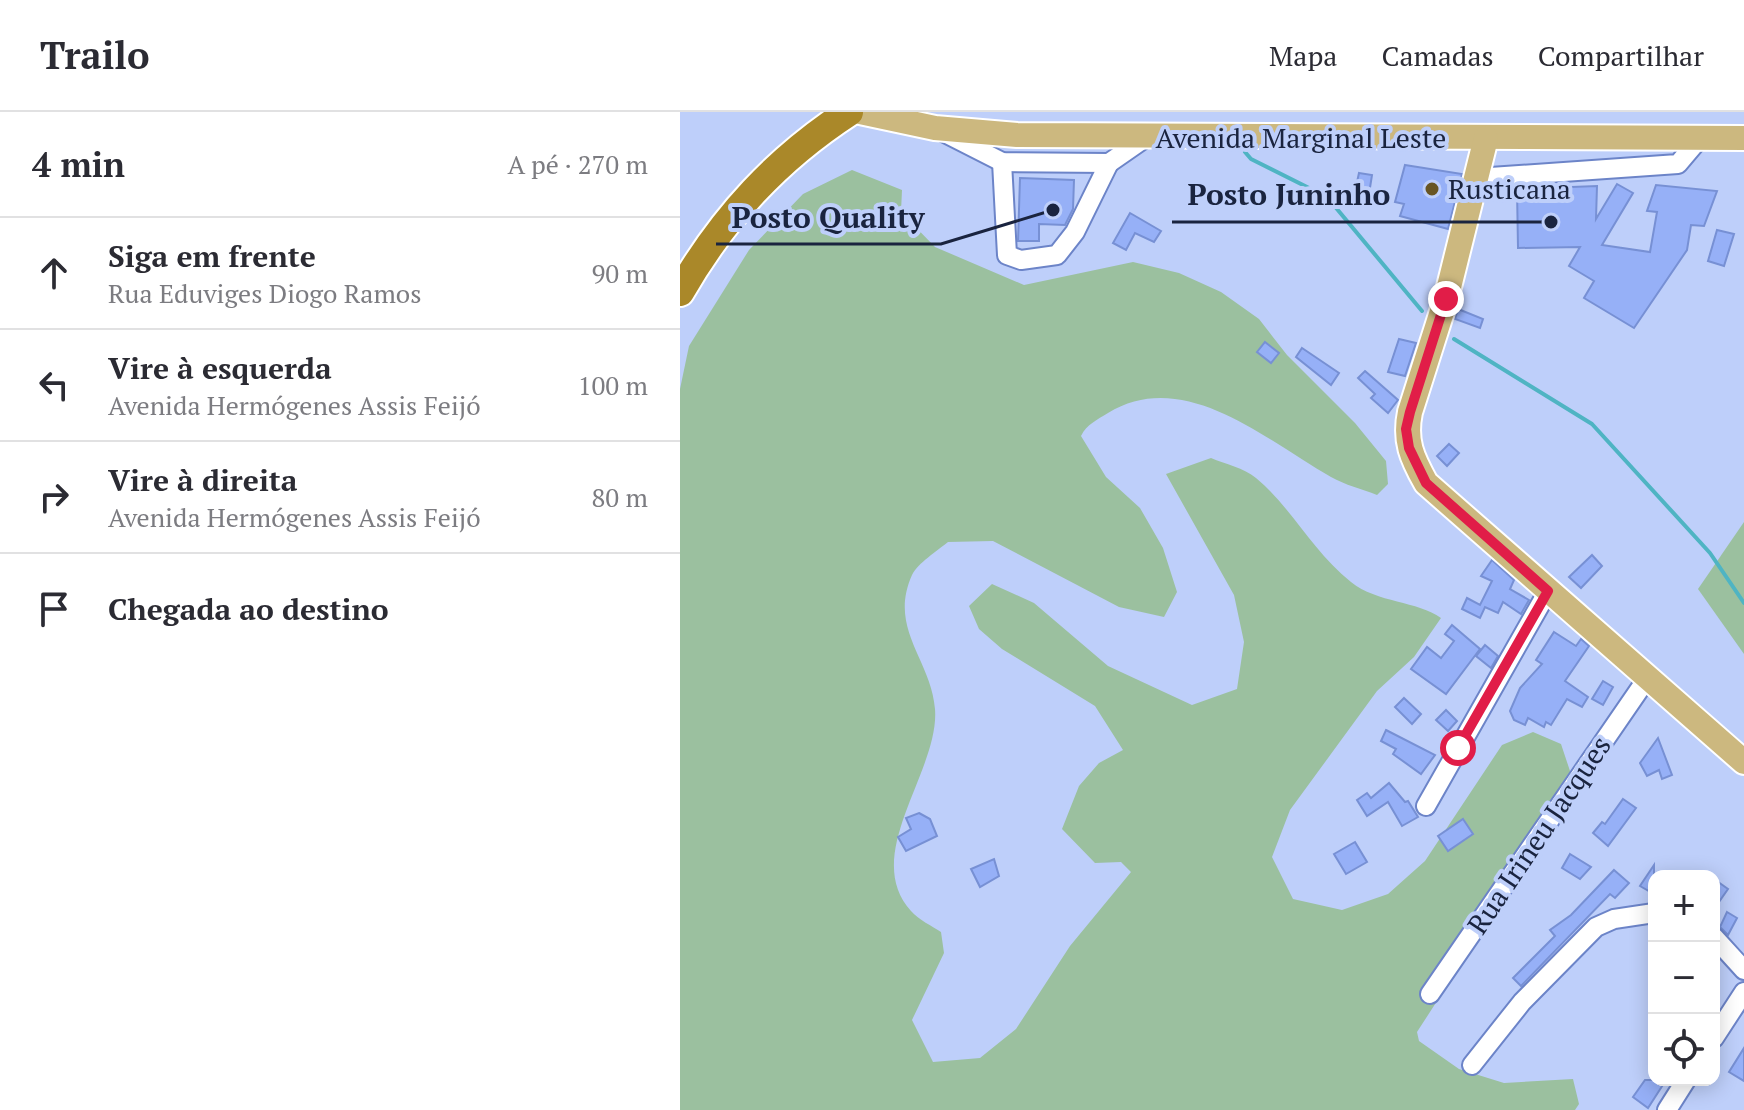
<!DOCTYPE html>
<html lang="pt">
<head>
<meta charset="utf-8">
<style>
  :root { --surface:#fff; --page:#f7f7f7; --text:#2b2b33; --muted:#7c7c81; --line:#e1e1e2 }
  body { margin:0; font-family:"PT Serif",serif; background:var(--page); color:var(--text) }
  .controls { position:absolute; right:24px; bottom:24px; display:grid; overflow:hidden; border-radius:16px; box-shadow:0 4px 20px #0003 }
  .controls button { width:72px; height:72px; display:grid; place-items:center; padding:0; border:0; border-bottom:2px solid var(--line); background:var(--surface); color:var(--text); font:40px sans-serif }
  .stop { position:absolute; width:24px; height:24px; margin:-18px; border:6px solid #e11d48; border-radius:50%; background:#fff }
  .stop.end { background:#e11d48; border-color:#fff; box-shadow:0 2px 8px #0008 }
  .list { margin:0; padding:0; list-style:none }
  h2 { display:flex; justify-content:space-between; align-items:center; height:104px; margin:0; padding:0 32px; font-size:34px }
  h2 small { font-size:26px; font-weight:400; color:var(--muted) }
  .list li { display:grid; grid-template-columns:52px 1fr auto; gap:24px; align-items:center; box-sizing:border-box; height:112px; padding:0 32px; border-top:2px solid var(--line) }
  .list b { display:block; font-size:30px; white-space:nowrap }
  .list p { margin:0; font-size:26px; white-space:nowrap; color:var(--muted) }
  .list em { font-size:26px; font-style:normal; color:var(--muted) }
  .icon { flex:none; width:44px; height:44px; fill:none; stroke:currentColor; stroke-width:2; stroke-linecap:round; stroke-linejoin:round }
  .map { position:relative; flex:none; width:1064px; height:998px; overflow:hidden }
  header { display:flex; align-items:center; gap:48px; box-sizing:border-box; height:112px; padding:0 40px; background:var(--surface); border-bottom:2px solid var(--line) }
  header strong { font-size:38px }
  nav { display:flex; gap:44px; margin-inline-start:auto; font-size:28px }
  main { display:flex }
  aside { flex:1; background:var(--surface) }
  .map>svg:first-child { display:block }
  .green { fill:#9bc09f }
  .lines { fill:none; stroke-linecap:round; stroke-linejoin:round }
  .stream { stroke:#4fb4c3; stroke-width:4 }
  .building { fill:#96b0f7; stroke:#7790d4; stroke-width:2 }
  .minor-casing { stroke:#6c84c8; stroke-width:22 }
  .major-casing { stroke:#fff; stroke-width:28 }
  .highway-casing { stroke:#fff; stroke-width:32 }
  .minor { stroke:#fff; stroke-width:18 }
  .major { stroke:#ccb87f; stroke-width:24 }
  .highway { stroke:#aa8829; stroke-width:28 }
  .route { stroke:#e11d48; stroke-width:10 }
  .poi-dot { fill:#685523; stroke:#becffa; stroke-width:3 }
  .labels { text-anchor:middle; stroke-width:8; stroke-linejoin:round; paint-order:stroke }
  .street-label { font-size:28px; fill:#1a243f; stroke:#becffa }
  .poi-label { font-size:28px; fill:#1a243f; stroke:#becffa; text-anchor:start }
  .leader { fill:none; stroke:#1a243f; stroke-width:3 }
  .callout-dot { fill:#1a243f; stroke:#becffa; stroke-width:3 }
  .callout-label { font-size:30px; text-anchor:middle; font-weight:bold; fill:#1a243f; stroke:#becffa; stroke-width:8; stroke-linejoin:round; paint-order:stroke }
</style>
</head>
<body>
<header>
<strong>Trailo</strong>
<nav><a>Mapa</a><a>Camadas</a><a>Compartilhar</a></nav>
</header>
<main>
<aside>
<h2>4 min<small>A pé · 270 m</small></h2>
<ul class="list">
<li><svg class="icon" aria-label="ahead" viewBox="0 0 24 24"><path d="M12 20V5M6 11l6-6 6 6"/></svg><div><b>Siga em frente</b><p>Rua Eduviges Diogo Ramos</p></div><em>90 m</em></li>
<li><svg class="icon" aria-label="left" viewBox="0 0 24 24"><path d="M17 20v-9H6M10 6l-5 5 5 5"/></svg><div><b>Vire à esquerda</b><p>Avenida Hermógenes Assis Feijó</p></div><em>100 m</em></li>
<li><svg class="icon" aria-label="right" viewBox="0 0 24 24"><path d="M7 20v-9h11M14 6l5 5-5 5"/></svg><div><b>Vire à direita</b><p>Avenida Hermógenes Assis Feijó</p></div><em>80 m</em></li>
<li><svg class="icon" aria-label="arrive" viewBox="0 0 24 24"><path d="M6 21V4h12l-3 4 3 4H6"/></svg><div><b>Chegada ao destino</b></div></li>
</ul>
</aside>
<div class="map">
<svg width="1064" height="998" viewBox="0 0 1064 998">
  <rect width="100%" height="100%" fill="#becffa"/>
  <g class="green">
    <path d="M172,58L222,78L221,100L255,135L344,173L453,150L499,161L541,180L579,207L607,243L675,311L706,349L708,372L697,383C682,377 665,373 651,365C588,330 505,254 428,301C417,308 407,312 401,324L426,365L460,396L483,436L497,480L484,505L439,495L313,429L268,430C257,439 238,451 232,463C208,517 251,547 255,597C260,659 180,743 231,799C239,808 252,814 261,820L264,841L232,908L253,950L300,946L336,917L390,834L451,760L441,750L415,751L382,717L399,674L419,651L443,638L415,594L322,537L299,517L289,494L312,472L354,491L428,554L512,593L557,577L564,530L554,483L486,362L531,346C545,352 564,356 576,366C612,396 633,440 671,470C697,491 738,489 761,506L734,545L697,579L610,698L592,745L613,787L662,798L708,782L745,749L822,633L853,620L881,632L894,671L873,710L737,920L739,929L779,957L824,971L893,967L899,992L895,998H0V277L9,234L69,138L123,82Z"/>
    <polygon points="1064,410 1064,542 1018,477"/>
  </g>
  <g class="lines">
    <g class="stream">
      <polyline points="565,40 571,47 647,85 742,199"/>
      <polyline points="774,227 912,312 1030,441 1064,491"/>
    </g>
  </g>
  <g class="building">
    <polygon points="725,53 782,62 768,117 720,104 724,92 715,90"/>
    <polygon points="679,61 692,63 689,82 675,79"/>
    <polygon points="340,66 394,68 393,97 385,113 359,112 359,129 338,129"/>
    <polygon points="937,72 953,81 922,133 970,140 977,100 967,99 976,73 1037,79 1024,114 1011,113 1007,138 954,216 904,186 914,169 889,154 900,135 838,136 837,77 917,74 916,107"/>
    <polygon points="450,101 481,119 474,130 455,121 446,138 433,131"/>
    <polygon points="1037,118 1054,122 1044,154 1028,149"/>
    <polygon points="778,197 803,207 800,216 775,207"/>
    <polygon points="719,227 736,231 725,264 708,260"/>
    <polygon points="585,230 599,241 591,251 577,240"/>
    <polygon points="622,236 659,261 651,273 616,245"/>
    <polygon points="685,259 718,288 708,301 691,286 695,282 678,266"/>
    <polygon points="769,332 779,341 767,354 757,344"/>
    <polygon points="912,443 922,454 901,476 889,465"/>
    <polygon points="812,448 834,468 830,477 849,488 841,502 823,490 818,501 805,495 800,506 782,497 787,486 800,493 812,469 801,464"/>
    <polygon points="772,513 800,537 766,582 731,557 747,535 761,546 774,529 765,522"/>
    <polygon points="874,520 896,534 901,527 909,534 885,569 908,585 902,595 887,587 871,613 866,610 864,615 848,606 845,613 834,608 830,599 840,576 862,552 856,548"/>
    <polygon points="805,533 818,544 811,556 796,544"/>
    <polygon points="923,569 933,575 923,593 912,587"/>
    <polygon points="724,586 741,602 732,612 715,595"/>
    <polygon points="766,598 777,609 768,619 756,608"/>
    <polygon points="706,618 755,643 741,662 713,642 716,637 701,629"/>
    <polygon points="978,626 992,663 982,667 979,658 967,664 960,651"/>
    <polygon points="709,671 725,690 728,689 738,705 722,714 708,690 687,704 677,688 687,681 691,686"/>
    <polygon points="943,687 956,696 928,734 913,721 922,710 925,712"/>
    <polygon points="239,701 250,707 257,724 226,739 218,725 231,717 226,706"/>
    <polygon points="783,707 793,722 768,739 758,724"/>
    <polygon points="675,730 687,750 666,762 654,742"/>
    <polygon points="890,742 911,755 900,767 882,756"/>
    <polygon points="314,747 319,764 300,775 291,757"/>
    <polygon points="974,753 974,782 960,774"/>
    <polygon points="934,758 949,771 935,786 930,782 841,874 833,866 875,824 870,818 891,803"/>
    <polygon points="1034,767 1048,777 1034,797"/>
    <polygon points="1047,800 1057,806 1048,823 1040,815"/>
    <polygon points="1064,936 1064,969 1049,960"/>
    <polygon points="965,968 986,968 968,996 953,985"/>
  </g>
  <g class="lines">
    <g class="minor-casing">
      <g id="minor">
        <polyline points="261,19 322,50 429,51 465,26"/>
        <polyline points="322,50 327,143 341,148 377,143 395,120 429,51"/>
        <polyline points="796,66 998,52 1020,26"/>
        <polyline points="746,694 868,479"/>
        <polyline points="1034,825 1064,858"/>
        <polyline points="750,882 968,565"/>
        <polyline points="1034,926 1064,880"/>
        <polyline points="792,953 842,890 916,815 934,807 974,801"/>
        <polyline points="987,998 1006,968"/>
      </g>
    </g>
    <g class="major-casing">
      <g id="major">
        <polyline points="180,0 255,16 337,23 1064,26"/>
        <path d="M806,26L766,187L730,300C724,329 732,346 746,371L1064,650"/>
      </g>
    </g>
    <g class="highway-casing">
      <path id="highway" d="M0,180C43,105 97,47 169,0"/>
    </g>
    <use href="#minor" class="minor"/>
    <use href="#major" class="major"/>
    <use href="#highway" class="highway"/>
  </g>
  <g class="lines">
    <polyline class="route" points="766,187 730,300 726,317 729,336 746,371 868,479 778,636"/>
  </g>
  <circle class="poi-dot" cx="752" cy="77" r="8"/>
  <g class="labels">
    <g class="street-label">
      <text x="621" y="36">Avenida Marginal Leste</text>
      <text transform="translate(859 723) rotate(-56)" y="10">Rua Irineu Jacques</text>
    </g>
    <g class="poi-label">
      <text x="768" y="87">Rusticana</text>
    </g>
  </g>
  <path class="leader" d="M871 110L727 110H492M373 98L261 132H36"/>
  <g class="callout-dot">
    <circle cx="871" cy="110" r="8"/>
    <circle cx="373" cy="98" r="8"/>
  </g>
  <g class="callout-label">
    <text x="609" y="93">Posto Juninho</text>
    <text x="148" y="116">Posto Quality</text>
  </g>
</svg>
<div class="controls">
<button>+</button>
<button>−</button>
<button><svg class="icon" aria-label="locate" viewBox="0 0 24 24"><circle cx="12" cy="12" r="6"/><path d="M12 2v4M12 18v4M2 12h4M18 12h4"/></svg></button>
</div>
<div class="stop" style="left:778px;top:636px"></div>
<div class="stop end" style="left:766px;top:187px"></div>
</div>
</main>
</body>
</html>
